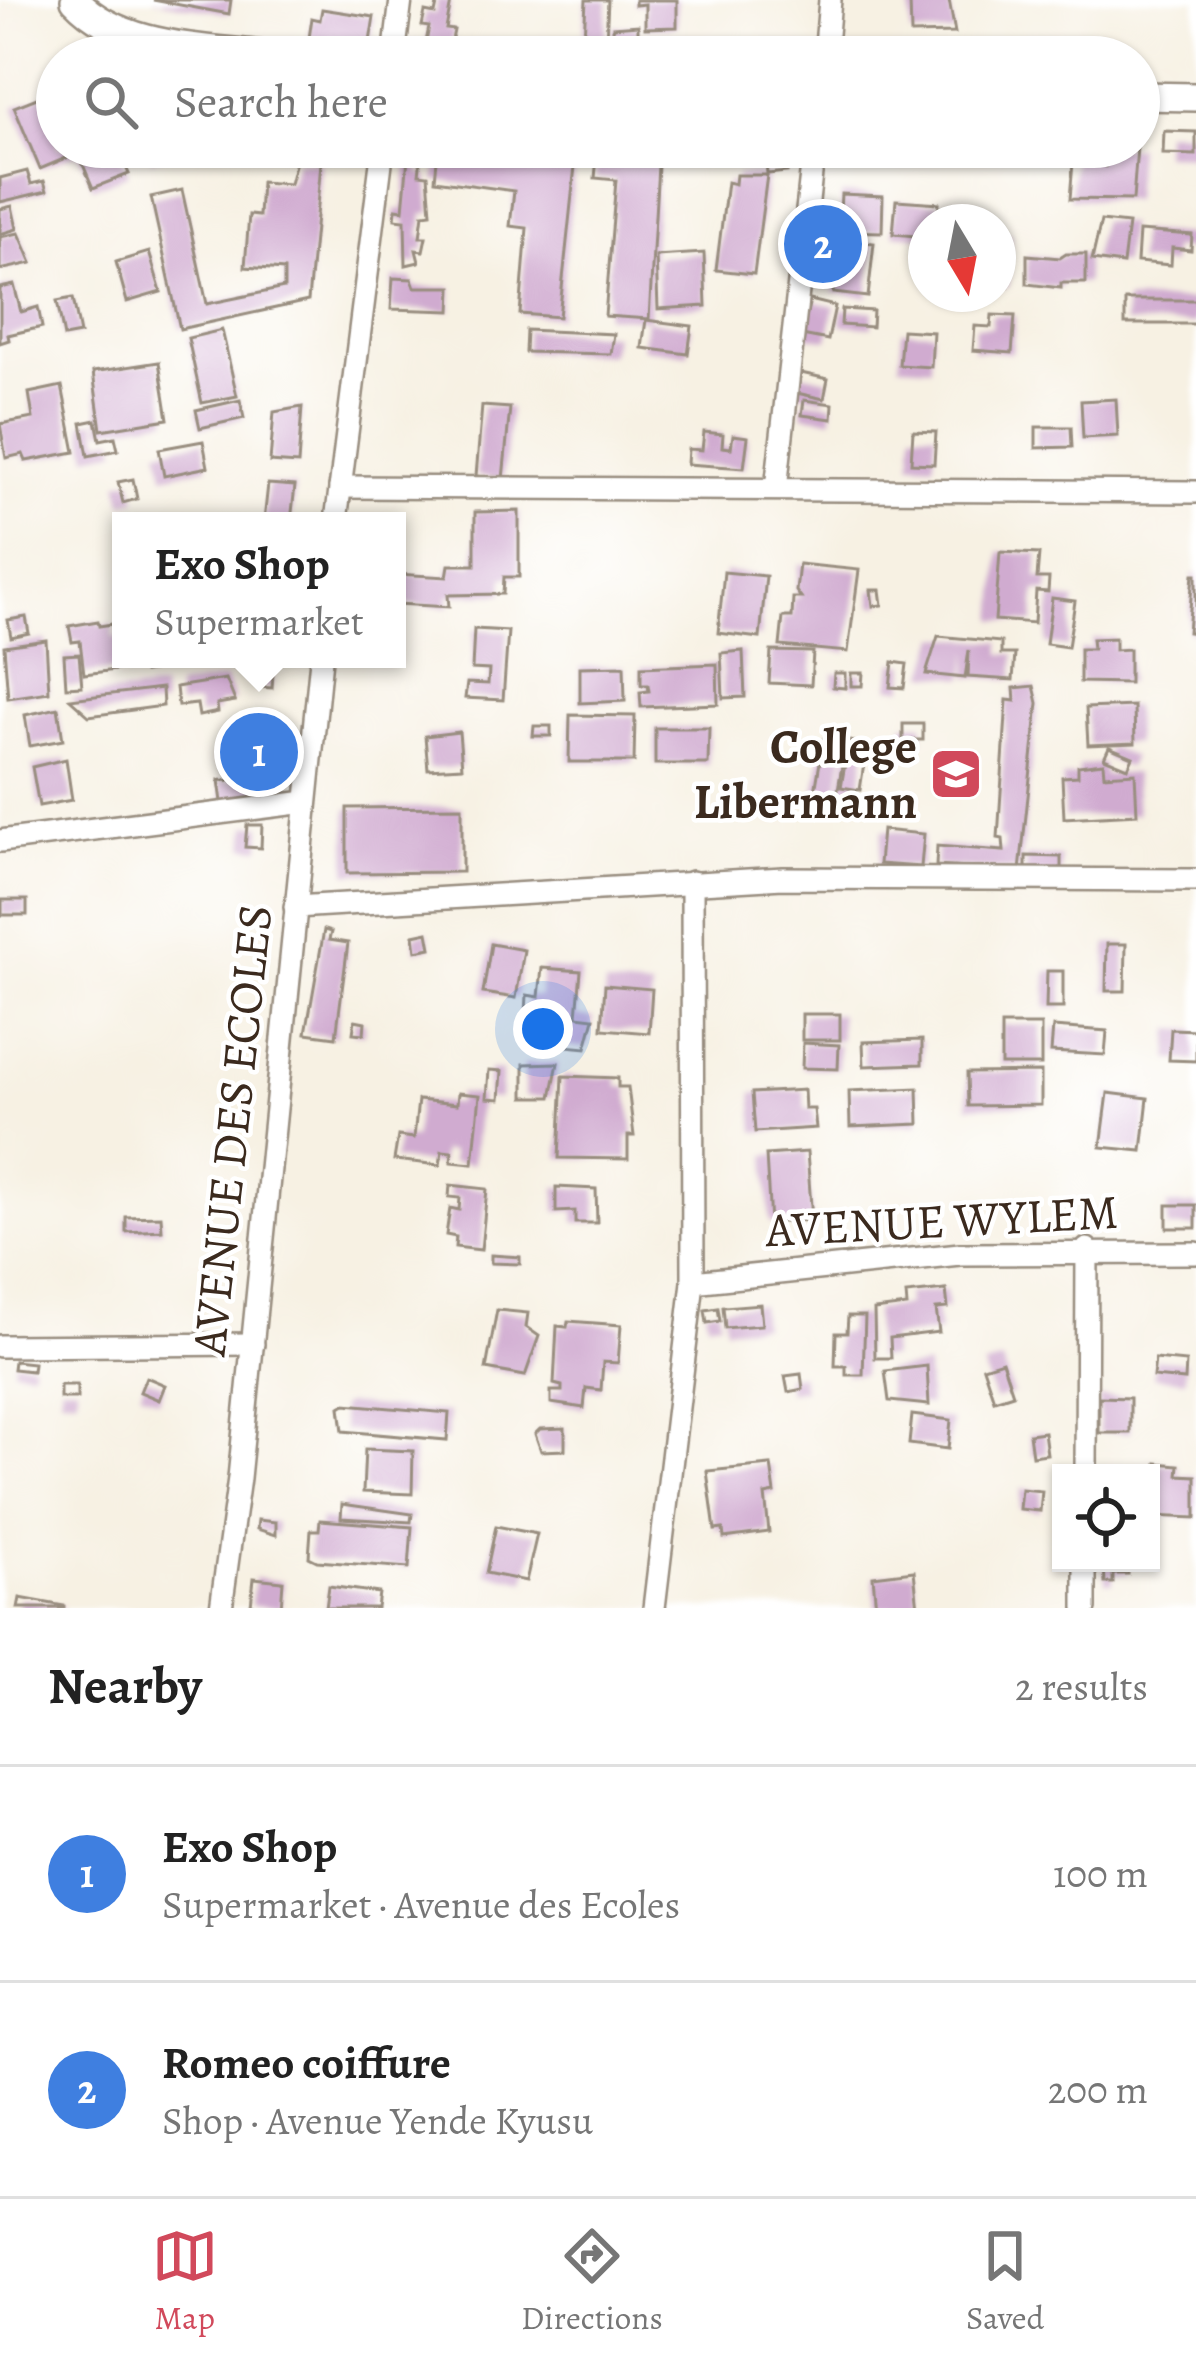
<!DOCTYPE html>
<html lang="en">
<head>
<meta charset="utf-8">
<style>
  :root { --surface:#fff; --page:#f6f6f6; --text:#222; --muted:#767676; --line:#e0e0e0; --accent:#d1495b }
  body { margin:0; font-family:Alegreya,serif; background:var(--page); color:var(--text) }
  .controls { position:absolute; right:36px; bottom:36px; display:grid; overflow:hidden; border-radius:0px; box-shadow:0 3px 9px #0004 }
  .controls button { width:108px; height:108px; display:grid; place-items:center; padding:0; border:0; border-bottom:3px solid var(--line); background:var(--surface); color:var(--text); font:60px sans-serif }
  .compass { position:absolute; left:908px; top:204px; width:108px; height:108px; border-radius:50%; background:var(--surface); box-shadow:0 3px 9px #0004; rotate:170deg }
  .you { position:absolute; left:543px; top:1029px; width:42px; height:42px; margin:-30px; border:9px solid #fff; border-radius:50%; background:#1a73e8; box-shadow:0 0 0 18px #1a73e833 }
  .badge { display:grid; place-items:center; width:78px; height:78px; border-radius:50%; background:var(--accent); color:#fff; font-size:39px; font-weight:700 }
  .pin { position:absolute; translate:-50% -50%; border:6px solid #fff; box-shadow:0 3px 12px #0006 }
  .popup { position:absolute; left:112px; top:512px; width:294px; height:156px; box-sizing:border-box; display:grid; place-content:center; border-radius:0px; background:var(--surface); filter:drop-shadow(0 3px 9px #0005); font-size:39px; white-space:nowrap; color:var(--muted) }
  .popup b { font-size:45px; color:var(--text) }
  .popup::after { content:''; position:absolute; left:50%; top:100%; margin-left:-24px; border:24px solid transparent; border-top-color:var(--surface) }
  .list { margin:0; padding:0; list-style:none }
  h2 { display:flex; justify-content:space-between; align-items:center; height:156px; margin:0; padding:0 48px; font-size:51px }
  h2 small { font-size:39px; font-weight:400; color:var(--muted) }
  .list li { display:grid; grid-template-columns:78px 1fr auto; gap:36px; align-items:center; box-sizing:border-box; height:216px; padding:0 48px; border-top:3px solid var(--line) }
  .list b { display:block; font-size:45px; white-space:nowrap }
  .list p { margin:0; font-size:39px; white-space:nowrap; color:var(--muted) }
  .list em { font-size:39px; font-style:normal; color:var(--muted) }
  .icon { flex:none; width:66px; height:66px; fill:none; stroke:currentColor; stroke-width:2; stroke-linecap:round; stroke-linejoin:round }
  .map { position:relative; flex:none; width:1196px; height:1608px; overflow:hidden }
  .search { position:absolute; background:var(--surface); box-shadow:0 3px 9px #0004; left:36px; right:36px; top:36px; height:132px; display:flex; align-items:center; gap:30px; box-sizing:border-box; padding:0 42px; border-radius:66px; color:var(--muted); font-size:45px }
  .sheet { height:588px; background:var(--surface) }
  nav { display:flex; justify-content:space-around; align-items:center; box-sizing:border-box; height:168px; border-top:3px solid var(--line); background:var(--surface); font-size:33px; color:var(--muted) }
  nav a { display:grid; justify-items:center; gap:6px }
  nav .on { color:var(--accent) }
  .map>svg:first-child { display:block }
  .building { fill:#d0abd0 }
  .lines { fill:none; stroke-linecap:round; stroke-linejoin:round }
  .minor-casing { stroke:#998e80; stroke-width:26 }
  .tertiary-casing { stroke:#998e80; stroke-width:32 }
  .minor { stroke:#fff; stroke-width:21 }
  .tertiary { stroke:#fff; stroke-width:27 }
  .labels { text-anchor:middle; stroke-width:9; stroke-linejoin:round; paint-order:stroke }
  .poi-label { font-size:48px; font-weight:bold; fill:#3b2a1e; stroke:#fff; text-anchor:end }
  .street-label { font-size:48px; fill:#3b2a1e; stroke:#fff }
</style>
</head>
<body>
<div class="map">
<svg width="1196" height="1608" viewBox="0 0 1196 1608">
  <rect width="100%" height="100%" fill="#fff"/>
  <filter id="ink" filterUnits="userSpaceOnUse"><feTurbulence type="fractalNoise" baseFrequency=".00833" numOctaves="2"/><feDisplacementMap in="SourceGraphic" scale="24" xChannelSelector="R" yChannelSelector="G"/><feConvolveMatrix kernelMatrix="1 2 1 2 8 2 1 2 1" color-interpolation-filters="sRGB"/></filter>
  <filter id="wash" filterUnits="userSpaceOnUse"><feTurbulence type="fractalNoise" baseFrequency=".004" numOctaves="4" result="noise"/><feDisplacementMap in="SourceGraphic" scale="48" xChannelSelector="R" yChannelSelector="G"/><feGaussianBlur stdDeviation="2.7" result="paint"/><feColorMatrix in="noise" values="0 0 0 0 0 0 0 0 0 0 0 0 0 0 0 0 0 1.4 0 .05"/><feComposite in="paint" operator="in"/></filter>
  <g filter="url(#wash)">
    <rect width="100%" height="100%" fill="#f7f1e3"/>
    <g id="blocks">
      <g class="building">
        <polygon points="153,0 231,0 229,14"/>
        <polygon points="438,0 451,2 446,29 454,30 450,50 460,52 459,57 423,57 429,27 422,26 425,12 435,14"/>
        <polygon points="586,0 608,0 606,40 584,39"/>
        <polygon points="635,0 677,0 677,27 645,28 645,4 635,5"/>
        <polygon points="910,0 949,0 955,33 911,34"/>
        <polygon points="322,9 374,17 369,48 309,38 312,18 320,20"/>
        <polygon points="638,25 638,40 656,39 657,47 687,42 687,57 614,57 613,27"/>
        <polygon points="566,47 582,47 582,57 565,57"/>
        <polygon points="57,90 57,147 117,147 129,174 93,188 78,153 40,169 14,107"/>
        <polygon points="1164,131 1196,132 1196,155 1163,154"/>
        <polygon points="148,147 185,147 186,151 151,160"/>
        <polygon points="409,147 536,153 536,147 577,147 559,317 520,314 527,228 510,226 514,191 435,180 437,160 421,158 419,174 428,175 431,213 423,214 420,237 426,237 423,251 416,250 419,262 406,265 405,220 395,219 396,209 403,210"/>
        <polygon points="598,147 659,148 649,319 605,316 616,180 595,178"/>
        <polygon points="735,147 785,147 787,172 767,174 766,162 736,164"/>
        <polygon points="1107,147 1137,147 1133,200 1070,199 1074,150 1105,152 1105,168"/>
        <polygon points="296,161 321,163 308,301 180,329 151,197 182,190 207,304 284,288 284,270 245,267 249,215 259,216 261,182 290,184"/>
        <polygon points="27,171 31,184 44,181 47,191 0,202 0,178"/>
        <polygon points="736,175 767,175 754,274 716,270 727,182 735,184"/>
        <polygon points="841,194 883,196 882,232 839,231"/>
        <polygon points="896,200 939,203 938,222 926,222 926,237 893,234"/>
        <polygon points="12,206 17,229 0,234 0,209"/>
        <polygon points="1101,221 1128,224 1123,264 1092,260"/>
        <polygon points="1139,231 1192,235 1191,250 1172,248 1171,265 1137,262"/>
        <polygon points="19,233 32,263 0,270 0,237"/>
        <polygon points="998,233 1011,234 1008,287 998,287"/>
        <polygon points="818,234 833,236 830,255 815,253"/>
        <polygon points="840,239 874,243 868,297 833,293"/>
        <polygon points="149,252 161,292 127,302 116,262"/>
        <polygon points="704,253 706,306 658,309 656,256"/>
        <polygon points="1066,254 1086,254 1086,283 1061,283 1061,288 1027,284 1027,255 1060,258"/>
        <polygon points="393,278 412,279 415,287 452,287 451,311 391,309"/>
        <polygon points="14,285 21,312 38,307 42,327 8,335 9,340 0,343 0,288"/>
        <polygon points="73,298 80,334 64,337 57,301"/>
        <polygon points="810,300 835,306 828,340 802,335"/>
        <rect x="1125" y="300" width="71" height="24"/>
        <polygon points="842,309 873,311 872,327 841,325"/>
        <polygon points="992,315 1015,316 1012,353 973,350 975,326 991,327"/>
        <polygon points="646,320 692,326 688,354 642,348"/>
        <polygon points="222,330 237,396 202,403 188,338"/>
        <polygon points="526,330 614,334 611,354 525,352"/>
        <polygon points="902,330 933,332 931,367 899,365"/>
        <polygon points="159,362 168,419 101,430 93,372"/>
        <polygon points="801,373 828,379 824,399 797,393"/>
        <polygon points="62,386 75,452 26,461 23,454 6,458 0,424 33,418 29,393"/>
        <polygon points="1116,399 1118,436 1083,438 1081,401"/>
        <polygon points="240,400 244,418 200,428 196,410"/>
        <polygon points="804,400 833,404 832,419 802,415"/>
        <polygon points="482,406 510,408 503,479 476,476"/>
        <polygon points="302,407 298,464 270,462 274,412"/>
        <polygon points="96,420 100,440 115,437 118,450 88,456 82,423"/>
        <polygon points="1036,427 1071,427 1072,447 1036,448"/>
        <polygon points="913,431 936,432 934,464 911,463"/>
        <polygon points="704,432 723,434 722,447 731,448 733,435 748,437 744,468 687,464 688,449 702,450"/>
        <polygon points="203,441 208,467 164,476 159,449"/>
        <polygon points="133,479 137,499 123,503 118,482"/>
        <polygon points="268,484 295,486 291,521 264,521"/>
        <polygon points="519,511 519,577 504,577 503,594 448,595 449,607 397,604 397,574 447,577 449,565 475,565 475,512"/>
        <polygon points="1000,552 1039,554 1037,578 1049,578 1048,592 1036,591 1034,623 995,620"/>
        <polygon points="799,564 859,570 848,652 780,646 783,617 792,617 793,598 801,598 796,591"/>
        <polygon points="724,572 766,576 760,638 718,633"/>
        <polygon points="1193,574 1196,574 1196,633 1188,632"/>
        <polygon points="871,590 880,590 882,605 873,606"/>
        <polygon points="1052,598 1075,601 1068,647 1046,644"/>
        <polygon points="26,617 29,633 11,637 8,620"/>
        <polygon points="98,621 99,626 112,624 113,638 121,637 121,659 131,659 132,668 84,674 80,641 72,642 69,626"/>
        <polygon points="474,629 508,631 503,700 465,698 467,683 488,684 489,670 472,669"/>
        <polygon points="938,636 1001,642 1001,654 1015,654 1013,680 968,677 969,650 965,678 926,674"/>
        <polygon points="1115,638 1115,650 1129,649 1129,683 1080,682 1080,649 1093,649 1092,639"/>
        <polygon points="46,640 49,692 8,698 4,646"/>
        <polygon points="743,651 745,697 723,698 721,653"/>
        <polygon points="771,651 813,652 811,685 769,683"/>
        <polygon points="79,654 82,686 66,687 64,655"/>
        <polygon points="142,659 172,659 173,668 144,672"/>
        <polygon points="893,662 907,664 904,688 890,687"/>
        <polygon points="717,664 718,704 641,707 640,692 649,691 648,685 641,685 641,667"/>
        <polygon points="624,666 625,701 580,703 580,667"/>
        <polygon points="258,673 273,674 272,688 257,687"/>
        <polygon points="834,673 845,673 845,688 833,687"/>
        <polygon points="851,673 863,673 862,686 851,686"/>
        <polygon points="226,679 235,701 217,704 218,712 199,716 197,704 178,706 176,687"/>
        <polygon points="1034,686 1038,703 1020,871 936,866 937,846 1004,851 1003,839 998,838 1007,700 1015,701 1014,688"/>
        <polygon points="162,688 163,706 89,716 70,699"/>
        <polygon points="1134,706 1135,743 1088,745 1086,708"/>
        <polygon points="58,708 63,740 30,746 25,715"/>
        <polygon points="570,715 635,716 634,762 569,762"/>
        <rect x="903" y="724" width="20" height="16"/>
        <polygon points="534,726 551,726 551,736 533,736"/>
        <polygon points="655,728 709,728 708,764 655,764"/>
        <polygon points="459,732 462,767 428,769 425,736"/>
        <polygon points="824,738 846,741 836,802 814,798"/>
        <polygon points="238,740 268,740 272,767 266,798 222,802 219,780 242,781"/>
        <polygon points="849,741 867,744 860,790 841,787"/>
        <polygon points="1109,747 1133,757 1128,768 1104,758"/>
        <polygon points="66,759 72,800 39,806 32,767"/>
        <polygon points="1103,763 1104,775 1135,773 1137,814 1064,818 1062,777 1078,776 1078,766"/>
        <polygon points="462,807 462,872 347,873 347,808"/>
        <polygon points="247,825 262,825 261,848 245,847"/>
        <polygon points="882,830 924,834 921,867 879,864"/>
        <polygon points="1026,856 1061,857 1061,875 1026,874"/>
        <rect x="2" y="900" width="25" height="15"/>
        <polygon points="324,930 331,932 329,940 348,943 336,1037 306,1033"/>
        <polygon points="428,932 431,948 416,951 414,935"/>
        <polygon points="491,944 524,950 516,998 483,993"/>
        <polygon points="1107,944 1126,944 1125,991 1106,991"/>
        <polygon points="542,968 581,971 577,1016 594,1018 586,1048 534,1043 537,1014 526,1013 527,995 539,997"/>
        <polygon points="1047,971 1063,971 1063,1008 1046,1008"/>
        <polygon points="605,985 652,989 649,1033 602,1029"/>
        <rect x="802" y="1014" width="38" height="26"/>
        <polygon points="355,1020 365,1022 364,1034 353,1033"/>
        <rect x="1001" y="1025" width="40" height="40"/>
        <polygon points="1053,1027 1107,1031 1105,1055 1051,1052"/>
        <polygon points="1171,1029 1196,1030 1196,1061 1169,1060"/>
        <polygon points="922,1040 922,1064 864,1066 863,1042"/>
        <polygon points="803,1043 839,1045 838,1069 802,1068"/>
        <polygon points="558,1063 551,1097 524,1097 524,1064"/>
        <polygon points="489,1070 502,1071 500,1099 487,1098"/>
        <polygon points="1041,1072 1041,1105 968,1106 967,1073"/>
        <polygon points="563,1076 618,1078 618,1087 628,1087 634,1136 628,1136 628,1159 559,1158"/>
        <polygon points="918,1088 919,1124 850,1127 849,1091"/>
        <polygon points="804,1090 805,1109 814,1109 816,1128 755,1132 752,1093"/>
        <polygon points="458,1093 480,1095 473,1164 451,1162 452,1152 442,1151 440,1165 394,1160 398,1136 414,1138 418,1100 457,1104"/>
        <polygon points="1108,1093 1148,1098 1142,1151 1101,1147"/>
        <polygon points="807,1152 812,1220 770,1223 766,1155"/>
        <polygon points="450,1185 487,1189 481,1250 455,1247 456,1237 446,1235 450,1208 459,1210 460,1198 449,1197"/>
        <polygon points="556,1187 596,1189 597,1223 575,1223 575,1211 556,1212"/>
        <rect x="1167" y="1205" width="29" height="23"/>
        <polygon points="161,1216 162,1230 126,1232 126,1217"/>
        <polygon points="491,1255 520,1257 520,1264 491,1263"/>
        <polygon points="946,1290 948,1308 936,1309 939,1332 890,1338 891,1358 875,1358 874,1310 907,1306 906,1294"/>
        <polygon points="760,1304 762,1325 725,1328 723,1307"/>
        <polygon points="718,1308 720,1321 707,1323 705,1310"/>
        <polygon points="497,1310 528,1313 526,1327 539,1336 525,1376 486,1369"/>
        <polygon points="848,1316 865,1316 863,1375 846,1375 846,1366 835,1366 836,1333 847,1333"/>
        <polygon points="568,1321 621,1325 618,1363 603,1362 601,1390 586,1388 584,1408 551,1403 551,1391 562,1391 562,1386 554,1384 557,1326 567,1327"/>
        <polygon points="1155,1359 1186,1362 1185,1380 1153,1377"/>
        <polygon points="14,1361 33,1363 32,1371 13,1369"/>
        <polygon points="1002,1361 1013,1394 994,1400 983,1367"/>
        <polygon points="927,1366 929,1405 889,1401 885,1371"/>
        <polygon points="801,1374 803,1389 788,1392 785,1376"/>
        <polygon points="146,1377 165,1385 159,1400 140,1392"/>
        <rect x="60" y="1385" width="17" height="13"/>
        <polygon points="1099,1397 1130,1398 1130,1433 1099,1433"/>
        <polygon points="345,1404 449,1413 447,1440 343,1431 340,1407"/>
        <polygon points="912,1415 951,1420 948,1449 909,1444"/>
        <polygon points="565,1428 565,1450 541,1451 535,1434 540,1429"/>
        <polygon points="1044,1432 1047,1454 1032,1456 1029,1434"/>
        <polygon points="365,1449 413,1451 412,1494 363,1492"/>
        <polygon points="1157,1463 1179,1465 1178,1475 1196,1476 1196,1518 1151,1516 1151,1475 1156,1474"/>
        <polygon points="771,1465 775,1493 765,1495 769,1532 724,1538 723,1529 715,1530 707,1471"/>
        <polygon points="1021,1489 1042,1491 1040,1511 1019,1509"/>
        <polygon points="342,1504 412,1514 411,1522 341,1518"/>
        <polygon points="258,1520 276,1522 276,1535 257,1529"/>
        <polygon points="320,1520 412,1527 409,1568 317,1561 309,1557 311,1530 319,1530"/>
        <polygon points="496,1526 537,1534 526,1581 486,1573"/>
        <polygon points="1104,1563 1128,1567 1128,1574 1113,1574 1113,1583 1105,1583"/>
        <polygon points="914,1571 918,1608 876,1608 873,1576"/>
        <polygon points="254,1578 283,1581 281,1608 251,1605"/>
        <polygon points="329,1586 379,1593 377,1608 326,1608"/>
        <polygon points="20,1598 64,1606 64,1608 18,1608"/>
      </g>
    </g>
  </g>
  <g filter="url(#ink)">
    <use href="#blocks" fill-opacity="0" stroke="#998e80" stroke-width="3"/>
    <g class="lines">
      <g class="minor-casing">
        <g id="minor">
          <polyline points="394,57 401,0"/>
          <polyline points="825,57 830,0"/>
          <polyline points="340,487 1196,492"/>
          <polyline points="776,489 814,147"/>
          <polyline points="336,521 383,147"/>
          <polyline points="0,841 306,802"/>
          <polyline points="295,907 783,878 1196,880"/>
          <polyline points="693,1282 960,1254 1196,1253"/>
          <polyline points="0,1346 253,1344"/>
          <polyline points="1086,1473 1087,1249"/>
          <polyline points="221,1608 239,1478 321,659"/>
          <polyline points="654,1608 693,1282 692,882"/>
          <polyline points="1085,1608 1085,1563"/>
        </g>
      </g>
      <g class="tertiary-casing">
        <g id="tertiary">
          <path d="M75,0C123,51 212,47 277,57"/>
          <polyline points="1139,96 1196,97"/>
        </g>
      </g>
      <use href="#minor" class="minor"/>
      <use href="#tertiary" class="tertiary"/>
    </g>
  </g>
  <defs>
    <g id="school-square" transform="scale(2.7)"><rect x="-9" y="-9" width="18" height="18" rx="4" fill="#d1495b" stroke="#fff"/><path d="M0-5L7-2L0 1L-7-2ZM-4 1L0 2.5L4 1V4Q0 6-4 4Z" fill="#fff"/></g>
  </defs>
  <g fill-rule="evenodd">
    <use href="#school-square" x="956" y="774"/>
  </g>
  <g class="labels">
    <g class="poi-label">
      <text x="917" y="763">College<tspan x="917" dy="55">Libermann</tspan></text>
    </g>
    <g class="street-label">
      <text transform="translate(231 1130) rotate(-84)" y="17">AVENUE DES ECOLES</text>
      <text transform="translate(942 1220) rotate(-3)" y="17">AVENUE WYLEM</text>
    </g>
  </g>
</svg>
<div class="controls">
<button><svg class="icon" aria-label="locate" viewBox="0 0 24 24"><circle cx="12" cy="12" r="6"/><path d="M12 2v4M12 18v4M2 12h4M18 12h4"/></svg></button>
</div>
<svg class="compass" viewBox="-18 -18 36 36"><path d="M0-13l5 13h-10z" fill="#e53935"/><path d="M0 13l5-13h-10z" fill="#767676"/></svg>
<div class="you"></div>
<div class="pin badge" style="left:259px;top:752px;background:#3f7fe0">1</div>
<div class="popup"><b>Exo Shop</b>Supermarket</div>
<div class="pin badge" style="left:823px;top:244px;background:#3f7fe0">2</div>
<div class="search"><svg class="icon" aria-label="search" viewBox="0 0 24 24"><circle cx="10" cy="10" r="6"/><path d="M15 15l6 6"/></svg>Search here</div>
</div>
<section class="sheet">
<h2>Nearby<small>2 results</small></h2>
<ul class="list">
<li><span class="badge" style="background:#3f7fe0">1</span><div><b>Exo Shop</b><p>Supermarket · Avenue des Ecoles</p></div><em>100 m</em></li>
<li><span class="badge" style="background:#3f7fe0">2</span><div><b>Romeo coiffure</b><p>Shop · Avenue Yende Kyusu</p></div><em>200 m</em></li>
</ul>
</section>
<nav>
<a class="on"><svg class="icon" aria-label="map" viewBox="0 0 24 24"><path d="M3 6l6-2 6 2 6-2v14l-6 2-6-2-6 2zM9 4v14M15 6v14"/></svg>Map</a>
<a><svg class="icon" aria-label="directions" viewBox="0 0 24 24"><path d="M12 3l9 9-9 9-9-9zM9 14v-3h6M13 9l2 2-2 2"/></svg>Directions</a>
<a><svg class="icon" aria-label="saved" viewBox="0 0 24 24"><path d="M7 4h10v16l-5-4-5 4z"/></svg>Saved</a>
</nav>
</body>
</html>
